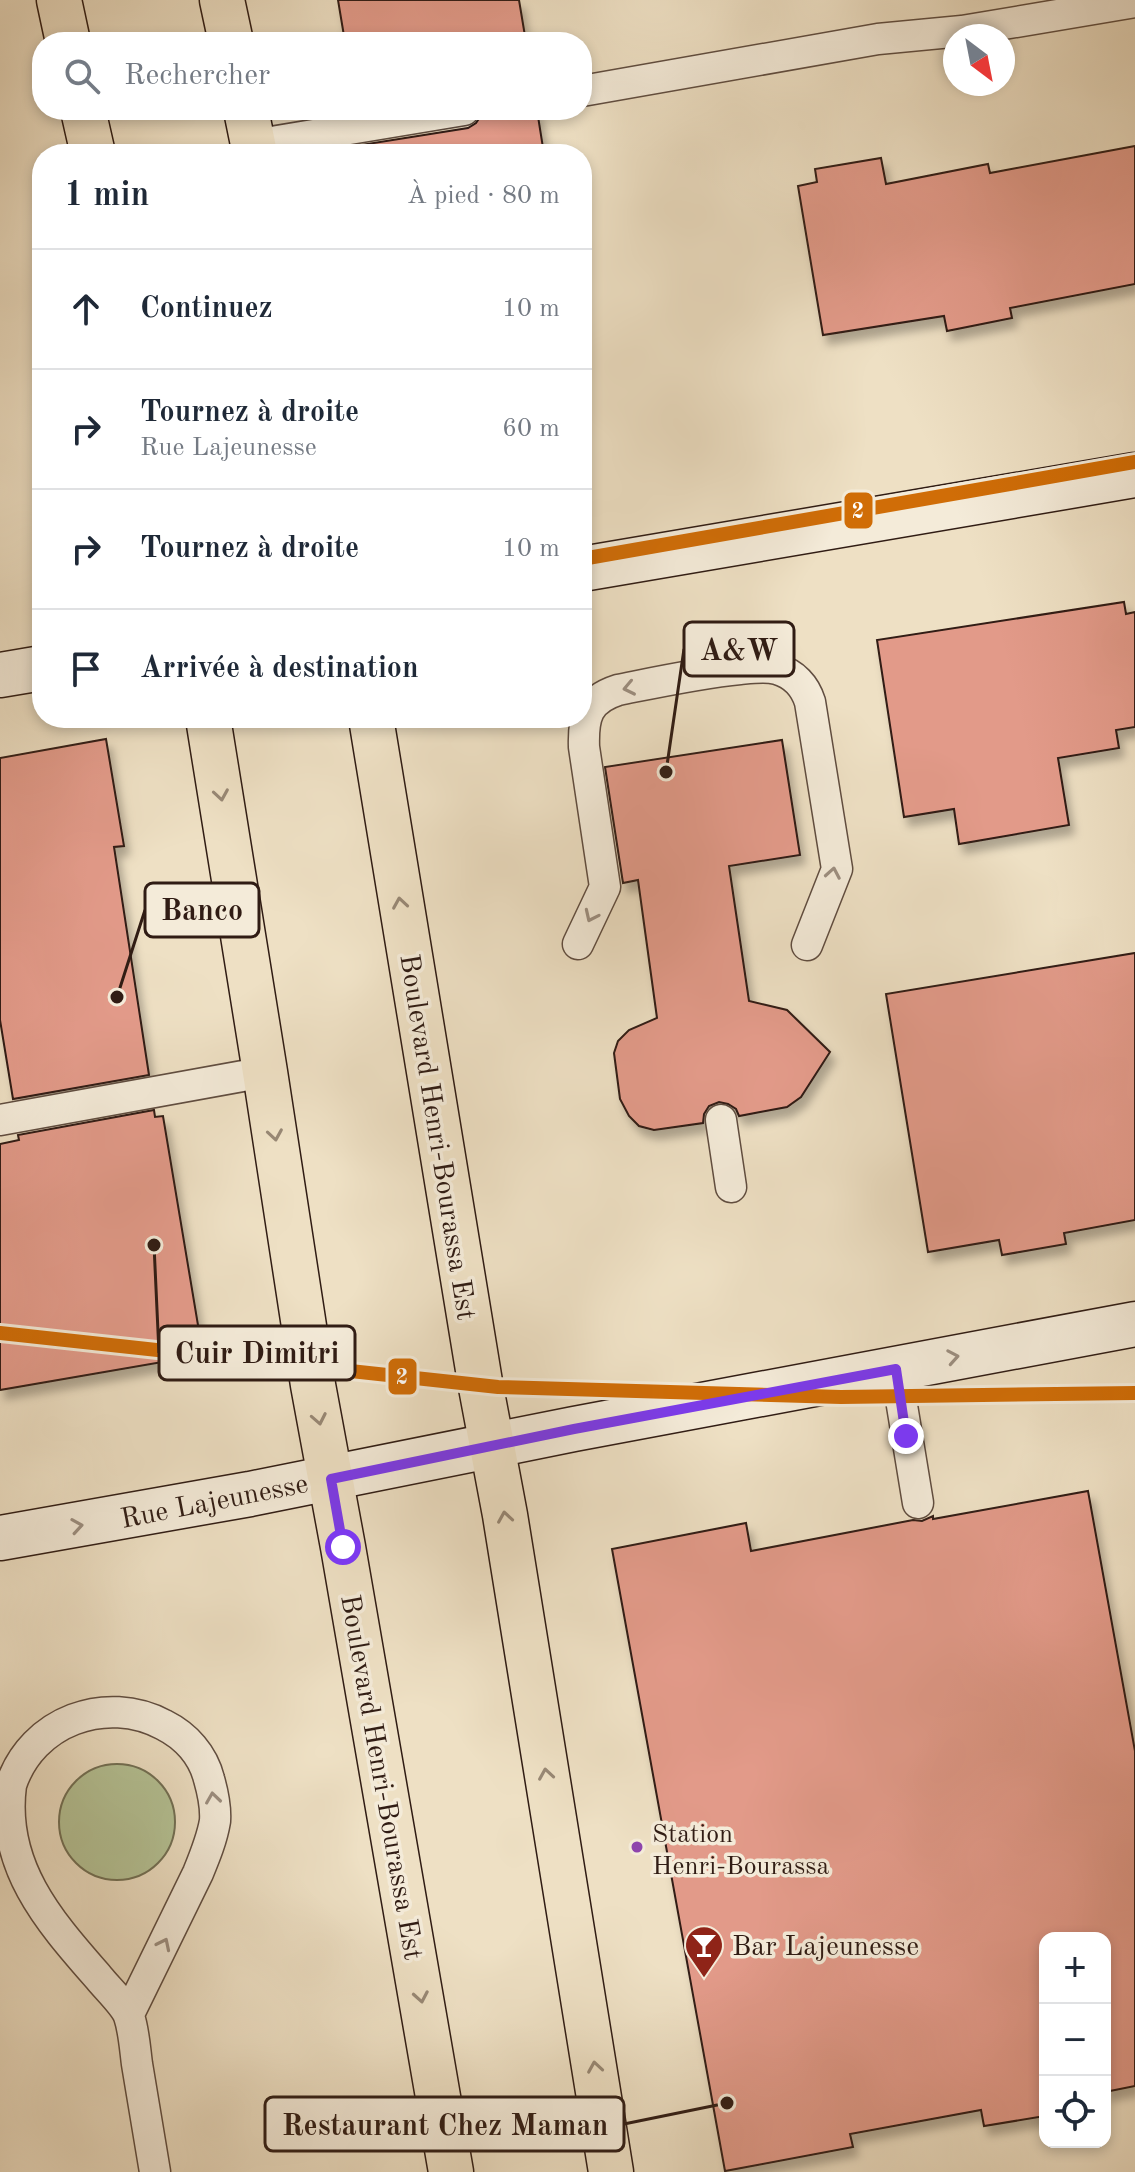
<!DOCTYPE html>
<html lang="fr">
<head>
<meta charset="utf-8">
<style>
  :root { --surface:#fff; --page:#f2f2f3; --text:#1f2937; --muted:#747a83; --line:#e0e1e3 }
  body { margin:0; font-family:"Old Standard TT",serif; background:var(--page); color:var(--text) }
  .controls { position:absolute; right:24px; bottom:24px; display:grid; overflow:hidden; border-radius:16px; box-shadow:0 4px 12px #0003 }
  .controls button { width:72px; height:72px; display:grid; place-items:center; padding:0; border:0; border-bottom:2px solid var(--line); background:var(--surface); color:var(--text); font:40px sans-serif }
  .compass { position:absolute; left:943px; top:24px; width:72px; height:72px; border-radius:50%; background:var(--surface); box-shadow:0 4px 12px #0003; rotate:148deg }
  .stop { position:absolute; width:24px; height:24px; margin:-18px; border:6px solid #7c3aed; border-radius:50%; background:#fff }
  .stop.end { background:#7c3aed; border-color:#fff; box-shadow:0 2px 8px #0008 }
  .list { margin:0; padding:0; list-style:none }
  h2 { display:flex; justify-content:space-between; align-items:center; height:104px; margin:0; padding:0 32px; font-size:34px }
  h2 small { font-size:26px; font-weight:400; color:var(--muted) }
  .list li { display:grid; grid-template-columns:52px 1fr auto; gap:24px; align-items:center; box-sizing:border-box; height:120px; padding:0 32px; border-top:2px solid var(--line) }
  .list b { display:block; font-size:30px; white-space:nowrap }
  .list p { margin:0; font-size:26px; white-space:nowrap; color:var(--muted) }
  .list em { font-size:26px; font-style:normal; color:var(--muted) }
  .icon { flex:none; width:44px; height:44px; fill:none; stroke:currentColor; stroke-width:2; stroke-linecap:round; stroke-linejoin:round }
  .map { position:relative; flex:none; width:1135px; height:2172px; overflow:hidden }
  .search { position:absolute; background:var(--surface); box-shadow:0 4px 12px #0003; left:32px; top:32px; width:560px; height:88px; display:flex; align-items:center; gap:20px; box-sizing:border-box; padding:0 28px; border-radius:32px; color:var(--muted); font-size:30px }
  .panel { position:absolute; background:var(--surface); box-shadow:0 4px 12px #0003; left:32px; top:144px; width:560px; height:584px; border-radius:32px }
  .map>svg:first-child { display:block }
  .green { fill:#b5c396; stroke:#727055; stroke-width:2 }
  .building { fill:#e29a89; stroke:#301c14; stroke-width:2; filter:url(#shadow) }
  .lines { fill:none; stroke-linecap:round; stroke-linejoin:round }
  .service-casing { stroke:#604d40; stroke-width:33 }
  .secondary-casing { stroke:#301c14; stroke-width:47 }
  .primary-casing { stroke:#301c14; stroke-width:47 }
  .service { stroke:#f4ebd9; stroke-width:30 }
  .secondary { stroke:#f4ebd9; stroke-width:44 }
  .primary { stroke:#eee0c4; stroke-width:44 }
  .metro-1-casing { stroke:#f4ebd9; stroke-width:20 }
  .metro-1 { stroke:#d06d07; stroke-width:14 }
  .oneway { stroke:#9c8e80 }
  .oneway2 { stroke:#988875 }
  .route { stroke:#7c3aed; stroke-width:10 }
  .bus-dot { fill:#8e44ad; stroke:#f4ebd9; stroke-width:3 }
  .labels { text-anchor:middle; stroke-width:7; stroke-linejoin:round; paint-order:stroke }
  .bus-label { font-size:26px; fill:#301c14; stroke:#f4ebd9; text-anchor:start }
  .street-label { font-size:28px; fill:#301c14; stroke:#f4ebd9 }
  .poi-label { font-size:28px; fill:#301c14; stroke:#f4ebd9; text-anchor:start }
  .leader { fill:none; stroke:#301c14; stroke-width:3 }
  .callout-dot { fill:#301c14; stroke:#f4ebd9; stroke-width:3 }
  .callout { fill:#f4ebd9; stroke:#301c14; stroke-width:3 }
  .callout-label { font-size:30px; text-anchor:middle; font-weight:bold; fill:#301c14 }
  .line-badge { stroke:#f4ebd9; stroke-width:3 }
  .badge-label { font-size:22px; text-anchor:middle; font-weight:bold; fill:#fff }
</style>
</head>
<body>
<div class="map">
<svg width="1135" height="2172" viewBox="0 0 1135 2172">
  <defs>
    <filter id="shadow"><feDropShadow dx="5" dy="9" stdDeviation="4" flood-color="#0004"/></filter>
  </defs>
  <rect width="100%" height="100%" fill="#eee0c4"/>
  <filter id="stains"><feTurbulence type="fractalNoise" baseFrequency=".0025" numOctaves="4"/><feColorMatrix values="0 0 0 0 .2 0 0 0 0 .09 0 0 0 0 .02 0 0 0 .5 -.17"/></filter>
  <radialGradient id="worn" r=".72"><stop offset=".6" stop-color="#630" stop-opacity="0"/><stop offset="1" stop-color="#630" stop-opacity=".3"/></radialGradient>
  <circle class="green" cx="117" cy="1822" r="58"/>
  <g class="building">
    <polygon points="338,0 519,0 526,42 345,42"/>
    <polygon points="482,110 537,110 544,154 363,154 361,145 468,128 476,123 480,117"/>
    <polygon points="1135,146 1135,284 1010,308 1012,318 947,331 944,316 823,335 798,186 817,182 815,169 881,158 886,184 988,164 990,173"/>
    <polygon points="1124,602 1126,614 1135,612 1135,727 1116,730 1119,748 1058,758 1069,825 959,844 954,809 904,817 877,640"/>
    <polygon points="106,739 124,846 114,847 149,1075 13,1099 0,1020 0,758"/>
    <polygon points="782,740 800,855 729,866 749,1001 787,1010 830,1052 801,1097 787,1107 739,1116 736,1109 728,1104 719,1102 709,1106 704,1114 703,1123 654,1130 639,1126 629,1116 620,1099 614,1053 618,1041 629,1030 657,1018 638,880 623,883 605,767"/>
    <polygon points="1135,953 1135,1220 1064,1233 1066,1244 1002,1255 999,1240 928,1252 886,994"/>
    <polygon points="154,1110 155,1117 163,1116 203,1355 0,1390 0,1144 19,1140 18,1135"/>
    <polygon points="1088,1491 1135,1751 1135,2086 1105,2092 1105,1938 1045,1938 1045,2103 1042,2103 1045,2116 984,2126 981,2110 850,2134 853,2147 725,2171 612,1549 746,1523 751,1551 913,1520 922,1521 933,1516 933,1519"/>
  </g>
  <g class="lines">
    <g class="service-casing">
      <g id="service">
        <polyline points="582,91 878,39 962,31 1135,2"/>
        <polyline points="253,145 464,110"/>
        <path d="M578,944L605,887L584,747C583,717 587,700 618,690C658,682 699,673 740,669C751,668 766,666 777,669C794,674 805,686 810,702L837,869L807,945"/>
        <polyline points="0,1120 265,1072"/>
        <polyline points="721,1120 731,1187"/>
        <polyline points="896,1369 918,1503"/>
        <path d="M129,2014L198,1873C205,1856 212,1839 215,1821C216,1807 213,1793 209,1779C203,1755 186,1736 164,1725C106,1694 32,1721 11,1785C0,1867 51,1923 99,1978C107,1988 125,2005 129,2016C134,2031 135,2049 137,2064C143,2100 149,2136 155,2172"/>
      </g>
    </g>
    <g class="secondary-casing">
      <g id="secondary">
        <polyline points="582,569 1135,475"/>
        <polyline points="0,675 42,668"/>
        <polyline points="0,1538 250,1494 574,1429 1135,1324"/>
      </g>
    </g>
    <g class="primary-casing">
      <g id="primary">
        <polyline points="59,0 68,42"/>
        <polyline points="222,0 231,42"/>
        <polyline points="83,110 93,154"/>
        <polyline points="246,110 255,154"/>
        <polyline points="208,718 265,1072 313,1385 343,1547 451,2172"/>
        <polyline points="371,718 480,1382 505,1515 611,2172"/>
      </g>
    </g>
    <use href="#service" class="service"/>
    <use href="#secondary" class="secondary"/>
    <use href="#primary" class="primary"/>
    <g class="metro-1-casing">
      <g id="metro-1">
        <polyline points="582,559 1135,462"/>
        <polyline points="0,1333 498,1387 841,1397 1135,1393"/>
      </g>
    </g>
    <use href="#metro-1" class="metro-1"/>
  </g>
  <defs><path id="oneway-chevron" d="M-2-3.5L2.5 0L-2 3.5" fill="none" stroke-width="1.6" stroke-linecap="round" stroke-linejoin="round" transform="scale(2)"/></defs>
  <g class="oneway">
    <use href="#oneway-chevron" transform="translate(629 688) rotate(168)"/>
    <use href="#oneway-chevron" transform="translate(833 873) rotate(-80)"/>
    <use href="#oneway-chevron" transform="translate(591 916) rotate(115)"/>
    <use href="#oneway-chevron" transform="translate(953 1357) rotate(-10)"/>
    <use href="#oneway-chevron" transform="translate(77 1526) rotate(-9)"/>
    <use href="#oneway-chevron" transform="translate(213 1798) rotate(-98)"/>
    <use href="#oneway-chevron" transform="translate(164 1944) rotate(-64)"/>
  </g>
  <g class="oneway2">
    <use href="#oneway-chevron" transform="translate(221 795) rotate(81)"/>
    <use href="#oneway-chevron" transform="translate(400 903) rotate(-99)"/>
    <use href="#oneway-chevron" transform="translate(275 1135) rotate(81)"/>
    <use href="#oneway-chevron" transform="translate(319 1419) rotate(79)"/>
    <use href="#oneway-chevron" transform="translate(505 1517) rotate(-99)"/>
    <use href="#oneway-chevron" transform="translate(546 1774) rotate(-99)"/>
    <use href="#oneway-chevron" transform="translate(421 1997) rotate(80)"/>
    <use href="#oneway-chevron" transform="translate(595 2067) rotate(-99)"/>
  </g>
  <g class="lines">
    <polyline class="route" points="343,1547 331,1479 574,1429 896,1369 906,1436"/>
  </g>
  <defs>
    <g id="bar-pin" transform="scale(2)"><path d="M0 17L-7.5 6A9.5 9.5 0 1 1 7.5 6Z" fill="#8f2418" stroke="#f4ebd9"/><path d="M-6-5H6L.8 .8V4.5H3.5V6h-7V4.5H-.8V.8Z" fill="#fff"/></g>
  </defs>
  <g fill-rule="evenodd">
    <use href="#bar-pin" x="704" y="1945"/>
  </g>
  <circle class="bus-dot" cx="637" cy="1847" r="7"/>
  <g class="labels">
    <g class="bus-label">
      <text x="652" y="1842">Station<tspan x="652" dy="32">Henri-Bourassa</tspan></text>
    </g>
    <g class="street-label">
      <text transform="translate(439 1137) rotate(81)" y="10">Boulevard Henri-Bourassa Est</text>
      <text transform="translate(214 1500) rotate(-11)" y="10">Rue Lajeunesse</text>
      <text transform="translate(383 1777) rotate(80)" y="10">Boulevard Henri-Bourassa Est</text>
    </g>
    <g class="poi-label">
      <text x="732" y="1955">Bar Lajeunesse</text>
    </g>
  </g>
  <path class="leader" d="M666 772L684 649M117 997L145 910M154 1245L159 1353M727 2103L624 2124"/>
  <g class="callout-dot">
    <circle cx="666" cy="772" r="8"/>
    <circle cx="117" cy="997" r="8"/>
    <circle cx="154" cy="1245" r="8"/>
    <circle cx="727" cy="2103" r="8"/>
  </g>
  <g class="callout">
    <rect x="684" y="622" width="110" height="54" rx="8"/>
    <rect x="145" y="883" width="114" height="54" rx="8"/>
    <rect x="159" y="1326" width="196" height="54" rx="8"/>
    <rect x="265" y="2097" width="359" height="54" rx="8"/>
  </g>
  <g class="callout-label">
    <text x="739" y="660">A&amp;W</text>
    <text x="202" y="920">Banco</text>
    <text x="257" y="1363">Cuir Dimitri</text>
    <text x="445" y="2135">Restaurant Chez Maman</text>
  </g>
  <g class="line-badge">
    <rect x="843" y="491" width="31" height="39" rx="8" fill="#d06d07"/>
    <rect x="387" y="1357" width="31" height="39" rx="8" fill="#d06d07"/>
  </g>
  <g class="badge-label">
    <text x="858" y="518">2</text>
    <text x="402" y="1384">2</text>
  </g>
  <rect width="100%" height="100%" filter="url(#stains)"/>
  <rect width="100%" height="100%" fill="url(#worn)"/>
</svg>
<div class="controls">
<button>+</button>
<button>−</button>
<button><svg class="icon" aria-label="locate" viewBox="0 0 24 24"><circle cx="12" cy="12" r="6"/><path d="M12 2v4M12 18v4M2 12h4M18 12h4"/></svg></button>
</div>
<svg class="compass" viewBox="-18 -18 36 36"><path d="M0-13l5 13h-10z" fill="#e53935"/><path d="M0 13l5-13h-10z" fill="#747a83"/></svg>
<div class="stop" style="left:343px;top:1547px"></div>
<div class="stop end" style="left:906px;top:1436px"></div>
<div class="search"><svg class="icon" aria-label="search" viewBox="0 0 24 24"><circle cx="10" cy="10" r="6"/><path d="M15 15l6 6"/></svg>Rechercher</div>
<section class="panel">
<h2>1 min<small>À pied · 80 m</small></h2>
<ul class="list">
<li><svg class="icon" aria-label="ahead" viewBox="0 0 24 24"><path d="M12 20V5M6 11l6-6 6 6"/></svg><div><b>Continuez</b></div><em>10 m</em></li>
<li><svg class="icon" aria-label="right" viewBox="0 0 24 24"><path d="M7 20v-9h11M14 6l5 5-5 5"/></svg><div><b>Tournez à droite</b><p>Rue Lajeunesse</p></div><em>60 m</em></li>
<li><svg class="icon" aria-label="right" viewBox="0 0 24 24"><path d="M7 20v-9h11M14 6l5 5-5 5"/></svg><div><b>Tournez à droite</b></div><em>10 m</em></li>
<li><svg class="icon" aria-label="arrive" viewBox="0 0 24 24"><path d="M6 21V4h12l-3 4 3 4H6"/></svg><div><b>Arrivée à destination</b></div></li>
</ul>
</section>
</div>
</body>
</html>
